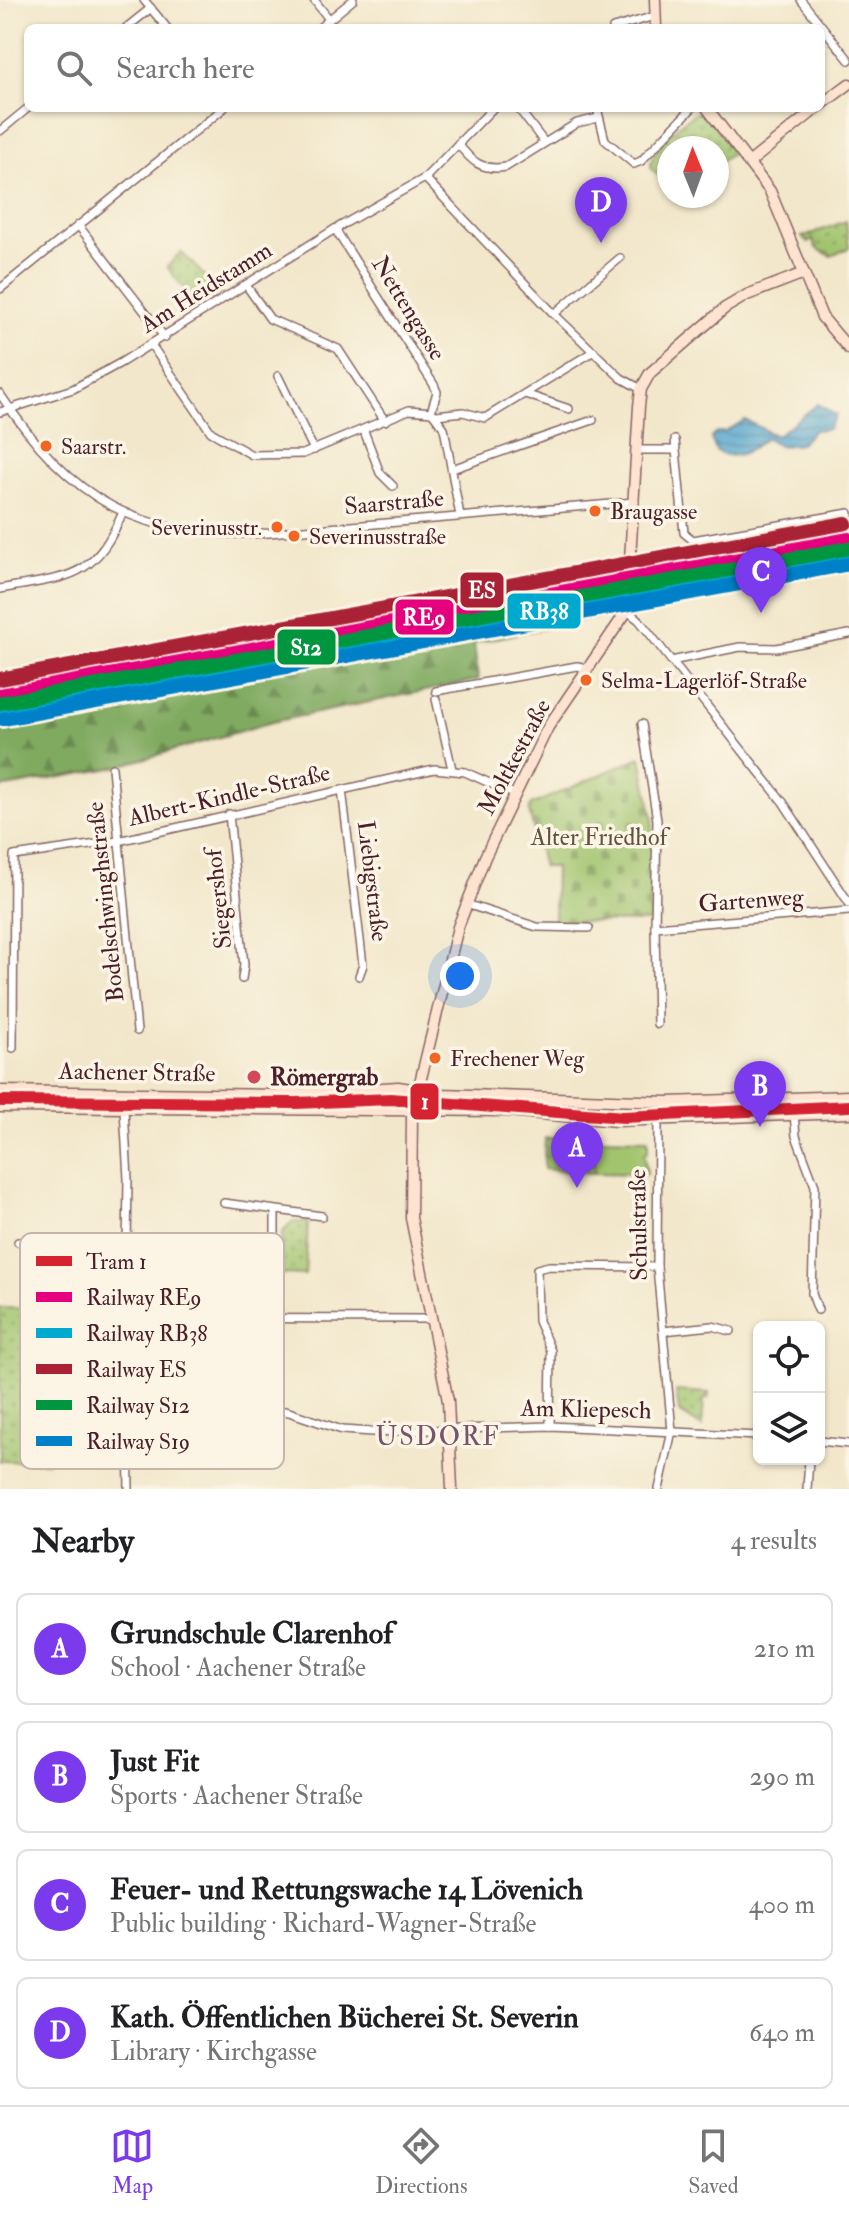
<!DOCTYPE html>
<html lang="en">
<head>
<meta charset="utf-8">
<style>
  :root { --surface:#fff; --page:#f6f6f6; --text:#202124; --muted:#757577; --line:#e0e0e0; --accent:#7c3aed }
  body { margin:0; font-family:"IM FELL Double Pica",serif; background:var(--page); color:var(--text) }
  .controls { position:absolute; right:24px; bottom:24px; display:grid; overflow:hidden; border-radius:12px; box-shadow:0 2px 6px #0004 }
  .controls button { width:72px; height:72px; display:grid; place-items:center; padding:0; border:0; border-bottom:2px solid var(--line); background:var(--surface); color:var(--text); font:40px sans-serif }
  .compass { position:absolute; left:657px; top:136px; width:72px; height:72px; border-radius:50%; background:var(--surface); box-shadow:0 2px 6px #0004; rotate:359deg }
  .you { position:absolute; left:460px; top:976px; width:28px; height:28px; margin:-20px; border:6px solid #fff; border-radius:50%; background:#1a73e8; box-shadow:0 0 0 12px #1a73e833 }
  .badge { display:grid; place-items:center; width:52px; height:52px; border-radius:50%; background:var(--accent); color:#fff; font-size:26px; font-weight:700 }
  .pin { position:absolute; translate:-50% -66px; filter:drop-shadow(0 2px 4px #0008) }
  .pin::after { content:''; position:absolute; top:42px; width:28px; height:24px; background:inherit; clip-path:polygon(0 0,100% 0,50% 100%) }
  .list { margin:0; padding:0; list-style:none }
  h2 { display:flex; justify-content:space-between; align-items:center; height:104px; margin:0; padding:0 32px; font-size:34px }
  h2 small { font-size:26px; font-weight:400; color:var(--muted) }
  .list li { display:grid; grid-template-columns:52px 1fr auto; gap:24px; align-items:center; box-sizing:border-box; height:112px; margin:0 16px 16px; padding:0 16px; border:2px solid var(--line); border-radius:12px }
  .list b { display:block; font-size:30px; white-space:nowrap }
  .list p { margin:0; font-size:26px; white-space:nowrap; color:var(--muted) }
  .list em { font-size:26px; font-style:normal; color:var(--muted) }
  .icon { flex:none; width:44px; height:44px; fill:none; stroke:currentColor; stroke-width:2; stroke-linecap:round; stroke-linejoin:round }
  .map { position:relative; flex:none; width:849px; height:1489px; overflow:hidden }
  .search { position:absolute; background:var(--surface); box-shadow:0 2px 6px #0004; left:24px; right:24px; top:24px; height:88px; display:flex; align-items:center; gap:20px; box-sizing:border-box; padding:0 28px; border-radius:12px; color:var(--muted); font-size:30px }
  .sheet { height:616px; background:var(--surface) }
  nav { display:flex; justify-content:space-around; align-items:center; box-sizing:border-box; height:112px; border-top:2px solid var(--line); background:var(--surface); font-size:22px; color:var(--muted) }
  nav a { display:grid; justify-items:center; gap:4px }
  nav .on { color:var(--accent) }
  .map>svg:first-child { display:block }
  .grass { fill:url(#grass-dots); stroke:#76724c; stroke-width:2 }
  .forest { fill:url(#forest-firs); stroke:#656446; stroke-width:2 }
  .cemetery { fill:url(#cemetery-stones); stroke:#76724c; stroke-width:2 }
  .pitch { fill:#a1c46e; stroke:#76724c; stroke-width:2 }
  .water { fill:url(#water-rules); stroke:#4e627c; stroke-width:2 }
  .lines { fill:none; stroke-linecap:round; stroke-linejoin:round }
  .street-casing { stroke:#856563; stroke-width:10 }
  .secondary-casing { stroke:#856563; stroke-width:13 }
  .street { stroke:#fff; stroke-width:7 }
  .secondary { stroke:#fee3d1; stroke-width:10 }
  .rail-1-casing { stroke:#fcf5e5; stroke-width:20 }
  .rail-2-casing { stroke:#fcf5e5; stroke-width:20 }
  .rail-3-casing { stroke:#fcf5e5; stroke-width:20 }
  .rail-4-casing { stroke:#fcf5e5; stroke-width:20 }
  .rail-5-casing { stroke:#fcf5e5; stroke-width:20 }
  .rail-1 { stroke:#e5007d; stroke-width:14 }
  .rail-2 { stroke:#00a9ce; stroke-width:14 }
  .rail-3 { stroke:#aa2135; stroke-width:14 }
  .rail-4 { stroke:#009640; stroke-width:14 }
  .rail-5 { stroke:#0080c8; stroke-width:14 }
  .tram-1-casing { stroke:#fcf5e5; stroke-width:18 }
  .tram-1 { stroke:#d52330; stroke-width:12 }
  .bus-dot { fill:#f26522; stroke:#fcf5e5; stroke-width:3 }
  .poi-dot { fill:#d1495b; stroke:#fcf5e5; stroke-width:3 }
  .labels { text-anchor:middle; stroke-width:7; stroke-linejoin:round; paint-order:stroke }
  .bus-label { font-size:22px; fill:#4a1f2b; stroke:#fcf5e5; text-anchor:start }
  .street-label { font-size:24px; fill:#4a1f2b; stroke:#fcf5e5 }
  .park-label { font-size:24px; fill:#64513f; stroke:#fcf5e5 }
  .poi-label { font-size:24px; font-weight:bold; fill:#4a1f2b; stroke:#fcf5e5; text-anchor:start }
  .neighbourhood-label { font-size:26px; letter-spacing:2px; fill:#75546c; stroke:#fcf5e5 }
  .key { fill:#fcf5e5; stroke:#c7b5ad; stroke-width:2 }
  .key-label { font-size:22px; fill:#4a1f2b }
  .line-badge { stroke:#fcf5e5; stroke-width:3 }
  .badge-label { font-size:22px; text-anchor:middle; font-weight:bold; fill:#fff }
</style>
</head>
<body>
<div class="map">
<svg width="849" height="1489" viewBox="0 0 849 1489">
  <defs>
    <pattern id="grass-dots" width="8" height="8" patternUnits="userSpaceOnUse" patternTransform="scale(2)"><rect width="8" height="8" fill="#a1c46e"/><path d="M2 2h.1M6 6h.1" fill="none" stroke="#859f5b" stroke-width="1.8" stroke-linecap="round"/></pattern>
    <pattern id="forest-firs" width="22" height="20" patternUnits="userSpaceOnUse" patternTransform="scale(2)"><rect width="22" height="20" fill="#80aa61"/><path d="M5 1l3.5 6h-7zM16 11l3.5 6h-7z" fill="#6b8a50"/></pattern>
    <pattern id="cemetery-stones" width="16" height="16" patternUnits="userSpaceOnUse" patternTransform="scale(2)"><rect width="16" height="16" fill="#a1c46e"/><path d="M2 7V4a2 2 0 0 1 4 0v3zM10 15v-3a2 2 0 0 1 4 0v3z" fill="#859f5b"/></pattern>
    <pattern id="water-rules" width="6" height="5" patternUnits="userSpaceOnUse" patternTransform="scale(2)"><rect width="6" height="5" fill="#53a5cd"/><path d="M0 2.5h6" fill="none" stroke="#4786a7"/></pattern>
  </defs>
  <rect width="100%" height="100%" fill="#fcf5e5"/>
  <filter id="ink" filterUnits="userSpaceOnUse"><feTurbulence type="fractalNoise" baseFrequency=".0125" numOctaves="2"/><feDisplacementMap in="SourceGraphic" scale="16" xChannelSelector="R" yChannelSelector="G"/><feConvolveMatrix kernelMatrix="1 2 1 2 8 2 1 2 1" color-interpolation-filters="sRGB"/></filter>
  <filter id="wash" filterUnits="userSpaceOnUse"><feTurbulence type="fractalNoise" baseFrequency=".006" numOctaves="4" result="noise"/><feDisplacementMap in="SourceGraphic" scale="32" xChannelSelector="R" yChannelSelector="G"/><feGaussianBlur stdDeviation="1.8" result="paint"/><feColorMatrix in="noise" values="0 0 0 0 0 0 0 0 0 0 0 0 0 0 0 0 0 1.4 0 .05"/><feComposite in="paint" operator="in"/></filter>
  <g filter="url(#wash)">
    <rect width="100%" height="100%" fill="#f2e7cb"/>
    <g class="grass">
      <path d="M699,112L705,114L735,151L717,164V148H669V186L650,168C650,151 683,117 699,112Z"/>
      <polygon points="846,221 849,248 831,256 816,248 813,240 808,242 802,237"/>
      <polygon points="181,252 222,293 199,307 167,267"/>
      <polygon points="545,1138 594,1138 594,1173 544,1169"/>
      <polygon points="292,1222 308,1222 305,1275 281,1274 282,1233"/>
      <polygon points="0,1308 53,1309 52,1427 47,1462 0,1461"/>
      <polygon points="676,1391 709,1393 708,1399 704,1399 702,1427 679,1412"/>
    </g>
    <polygon class="forest" points="617,599 617,613 474,643 478,680 272,722 112,768 0,788 0,712"/>
    <polygon class="cemetery" points="641,757 653,818 650,922 554,921 555,867 543,867 529,811 531,805"/>
    <polygon class="pitch" points="594,1138 648,1139 648,1152 644,1153 647,1174 594,1173"/>
    <path class="water" d="M818,404L836,415L828,429L814,430L800,444L780,446L766,438C752,449 736,463 716,451L711,438L716,432H725L745,420L776,436Z"/>
  </g>
  <g filter="url(#ink)">
    <g class="lines">
      <g class="street-casing">
        <g id="street">
          <polyline points="144,0 167,28"/>
          <polyline points="314,0 329,19"/>
          <polyline points="801,0 849,60"/>
          <polyline points="126,28 151,8"/>
          <polyline points="319,28 353,0"/>
          <polyline points="613,28 655,16"/>
          <polyline points="518,108 544,142"/>
          <polyline points="597,108 605,140 634,164 641,161 692,108"/>
          <polyline points="0,131 28,108"/>
          <path d="M458,144C472,162 482,171 506,167L577,123L598,118"/>
          <polyline points="425,178 554,314 621,378 641,389"/>
          <polyline points="78,225 165,338"/>
          <polyline points="335,229 434,385 437,392 431,412"/>
          <polyline points="246,285 270,319 338,349 385,421"/>
          <polyline points="0,289 224,108"/>
          <polyline points="554,314 620,258"/>
          <polyline points="152,346 211,432 252,455 303,454 409,410 432,412 444,428 460,516"/>
          <polyline points="278,376 314,450"/>
          <path d="M0,394C71,501 140,541 269,533L635,502"/>
          <polyline points="525,394 569,409"/>
          <polyline points="0,412 73,389 122,362 335,229 425,178 493,108"/>
          <polyline points="436,415 463,412 485,418 594,351"/>
          <polyline points="364,431 380,473 393,486"/>
          <polyline points="675,440 684,533 693,540 849,513"/>
          <polyline points="638,450 675,450"/>
          <polyline points="452,469 593,420"/>
          <path d="M0,589C68,576 93,582 123,512"/>
          <polyline points="627,611 639,620 783,802 849,903"/>
          <polyline points="671,661 740,647 776,648 849,634"/>
          <polyline points="436,691 577,666 588,668"/>
          <polyline points="436,699 452,769"/>
          <polyline points="642,724 657,820 655,927 849,911"/>
          <polyline points="112,768 137,1031"/>
          <polyline points="342,789 363,965 359,976"/>
          <polyline points="229,814 244,965 242,979"/>
          <polyline points="466,904 537,927 589,928"/>
          <polyline points="655,927 657,1024"/>
          <polyline points="13,1048 14,856 118,841 434,769 465,772 514,794"/>
          <polyline points="124,1109 128,1179 126,1318 129,1489"/>
          <polyline points="794,1114 796,1136 815,1186 812,1294 818,1310"/>
          <polyline points="658,1119 657,1267 672,1431 659,1489"/>
          <polyline points="224,1203 322,1216"/>
          <polyline points="275,1212 275,1320"/>
          <polyline points="18,1242 125,1242"/>
          <polyline points="126,1318 431,1319"/>
          <polyline points="663,1331 712,1326 731,1331"/>
          <polyline points="127,1405 253,1405 289,1412 342,1430 373,1432 550,1426 759,1436"/>
          <polyline points="550,1426 551,1351 538,1321 537,1269 549,1266 657,1267"/>
          <polyline points="819,1441 849,1444"/>
          <polyline points="807,1489 809,1459"/>
        </g>
      </g>
      <g class="secondary-casing">
        <g id="secondary">
          <polyline points="655,0 656,28"/>
          <polyline points="821,105 849,84"/>
          <polyline points="707,108 770,191 822,317 849,349"/>
          <polyline points="750,162 817,108"/>
          <polyline points="0,1091 278,1095 398,1087 443,1094 668,1102 849,1096"/>
          <polyline points="0,1107 507,1111 616,1121 849,1113"/>
          <polyline points="452,1489 448,1401 411,1218 412,1115 458,927 485,857 548,727 627,611 639,406 641,389 650,373 725,308 747,295 804,273"/>
        </g>
      </g>
      <use href="#street" class="street"/>
      <use href="#secondary" class="secondary"/>
      <g class="rail-1-casing">
        <polyline id="rail-1" points="0,695 849,539"/>
      </g>
      <g class="rail-2-casing">
        <polyline id="rail-2" points="3,711 849,555"/>
      </g>
      <g class="rail-3-casing">
        <polyline id="rail-3" points="0,679 846,523"/>
      </g>
      <g class="rail-4-casing">
        <polyline id="rail-4" points="0,703 849,548"/>
      </g>
      <g class="rail-5-casing">
        <polyline id="rail-5" points="3,719 849,564"/>
      </g>
      <use href="#rail-1" class="rail-1"/>
      <use href="#rail-2" class="rail-2"/>
      <use href="#rail-3" class="rail-3"/>
      <use href="#rail-4" class="rail-4"/>
      <use href="#rail-5" class="rail-5"/>
      <g class="tram-1-casing">
        <polyline id="tram-1" points="0,1101 296,1103 390,1099 624,1117 849,1106"/>
      </g>
      <use href="#tram-1" class="tram-1"/>
    </g>
  </g>
  <g class="bus-dot">
    <circle cx="46" cy="446" r="7"/>
    <circle cx="595" cy="511" r="7"/>
    <circle cx="277" cy="527" r="7"/>
    <circle cx="294" cy="536" r="7"/>
    <circle cx="586" cy="680" r="7"/>
    <circle cx="435" cy="1058" r="7"/>
  </g>
  <circle class="poi-dot" cx="254" cy="1077" r="8"/>
  <g class="labels">
    <g class="bus-label">
      <text x="61" y="454">Saarstr.</text>
      <text x="610" y="519">Braugasse</text>
      <text x="262" y="535" text-anchor="end">Severinusstr.</text>
      <text x="309" y="544">Severinusstraße</text>
      <text x="601" y="688">Selma-Lagerlöf-Straße</text>
      <text x="450" y="1066">Frechener Weg</text>
    </g>
    <g class="street-label">
      <text transform="translate(206 287) rotate(-32)" y="8">Am Heidstamm</text>
      <text transform="translate(409 308) rotate(58)" y="8">Nettengasse</text>
      <text transform="translate(394 502) rotate(-5)" y="8">Saarstraße</text>
      <text transform="translate(514 757) rotate(-62)" y="8">Moltkestraße</text>
      <text transform="translate(229 795) rotate(-13)" y="8">Albert-Kindle-Straße</text>
      <text transform="translate(373 881) rotate(83)" y="8">Liebigstraße</text>
      <text transform="translate(218 899) rotate(-96)" y="8">Siegershof</text>
      <text transform="translate(751 900) rotate(-4)" y="8">Gartenweg</text>
      <text transform="translate(105 902) rotate(-96)" y="8">Bodelschwinghstraße</text>
      <text transform="translate(137 1072) rotate(1)" y="8">Aachener Straße</text>
      <text transform="translate(638 1225) rotate(-91)" y="8">Schulstraße</text>
      <text transform="translate(586 1409) rotate(1)" y="8">Am Kliepesch</text>
    </g>
    <g class="park-label">
      <text x="599" y="845">Alter Friedhof</text>
    </g>
    <g class="poi-label">
      <text x="270" y="1085">Römergrab</text>
    </g>
    <g class="neighbourhood-label">
      <text x="438" y="1445">ÜSDORF</text>
    </g>
  </g>
  <rect x="20" y="1233" width="264" height="236" rx="12" class="key"/>
  <rect x="36" y="1256" width="36" height="10" fill="#d52330"/>
  <rect x="36" y="1292" width="36" height="10" fill="#e5007d"/>
  <rect x="36" y="1328" width="36" height="10" fill="#00a9ce"/>
  <rect x="36" y="1364" width="36" height="10" fill="#aa2135"/>
  <rect x="36" y="1400" width="36" height="10" fill="#009640"/>
  <rect x="36" y="1436" width="36" height="10" fill="#0080c8"/>
  <g class="key-label">
    <text x="86" y="1269">Tram 1</text>
    <text x="86" y="1305">Railway RE9</text>
    <text x="86" y="1341">Railway RB38</text>
    <text x="86" y="1377">Railway ES</text>
    <text x="86" y="1413">Railway S12</text>
    <text x="86" y="1449">Railway S19</text>
  </g>
  <g class="line-badge">
    <rect x="459" y="571" width="46" height="38" rx="8" fill="#aa2135"/>
    <rect x="506" y="592" width="76" height="38" rx="8" fill="#00a9ce"/>
    <rect x="394" y="598" width="61" height="38" rx="8" fill="#e5007d"/>
    <rect x="276" y="628" width="61" height="38" rx="8" fill="#009640"/>
    <rect x="409" y="1082" width="31" height="39" rx="8" fill="#d52330"/>
  </g>
  <g class="badge-label">
    <text x="482" y="598">ES</text>
    <text x="544" y="619">RB38</text>
    <text x="424" y="625">RE9</text>
    <text x="306" y="655">S12</text>
    <text x="425" y="1109">1</text>
  </g>
</svg>
<div class="controls">
<button><svg class="icon" aria-label="locate" viewBox="0 0 24 24"><circle cx="12" cy="12" r="6"/><path d="M12 2v4M12 18v4M2 12h4M18 12h4"/></svg></button>
<button><svg class="icon" aria-label="layers" viewBox="0 0 24 24"><path d="M12 4l9 5-9 5-9-5zM3 14l9 5 9-5"/></svg></button>
</div>
<svg class="compass" viewBox="-18 -18 36 36"><path d="M0-13l5 13h-10z" fill="#e53935"/><path d="M0 13l5-13h-10z" fill="#757577"/></svg>
<div class="you"></div>
<div class="pin badge" style="left:577px;top:1188px">A</div>
<div class="pin badge" style="left:760px;top:1127px">B</div>
<div class="pin badge" style="left:761px;top:613px">C</div>
<div class="pin badge" style="left:601px;top:243px">D</div>
<div class="search"><svg class="icon" aria-label="search" viewBox="0 0 24 24"><circle cx="10" cy="10" r="6"/><path d="M15 15l6 6"/></svg>Search here</div>
</div>
<section class="sheet">
<h2>Nearby<small>4 results</small></h2>
<ul class="list">
<li><span class="badge">A</span><div><b>Grundschule Clarenhof</b><p>School · Aachener Straße</p></div><em>210 m</em></li>
<li><span class="badge">B</span><div><b>Just Fit</b><p>Sports · Aachener Straße</p></div><em>290 m</em></li>
<li><span class="badge">C</span><div><b>Feuer- und Rettungswache 14 Lövenich</b><p>Public building · Richard-Wagner-Straße</p></div><em>400 m</em></li>
<li><span class="badge">D</span><div><b>Kath. Öffentlichen Bücherei St. Severin</b><p>Library · Kirchgasse</p></div><em>640 m</em></li>
</ul>
</section>
<nav>
<a class="on"><svg class="icon" aria-label="map" viewBox="0 0 24 24"><path d="M3 6l6-2 6 2 6-2v14l-6 2-6-2-6 2zM9 4v14M15 6v14"/></svg>Map</a>
<a><svg class="icon" aria-label="directions" viewBox="0 0 24 24"><path d="M12 3l9 9-9 9-9-9zM9 14v-3h6M13 9l2 2-2 2"/></svg>Directions</a>
<a><svg class="icon" aria-label="saved" viewBox="0 0 24 24"><path d="M7 4h10v16l-5-4-5 4z"/></svg>Saved</a>
</nav>
</body>
</html>
